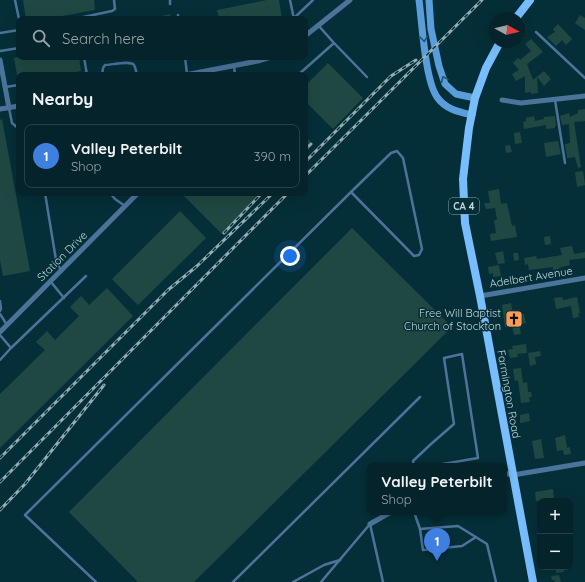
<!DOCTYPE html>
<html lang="en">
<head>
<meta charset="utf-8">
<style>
  :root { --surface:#04232a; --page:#0d2b32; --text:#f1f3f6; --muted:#97a4a8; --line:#254047; --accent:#db2777 }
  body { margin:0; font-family:Quicksand,sans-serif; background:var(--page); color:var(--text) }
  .controls { position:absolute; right:12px; bottom:12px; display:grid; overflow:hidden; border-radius:8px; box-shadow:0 4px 16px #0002 }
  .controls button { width:36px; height:36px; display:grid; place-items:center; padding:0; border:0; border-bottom:1px solid var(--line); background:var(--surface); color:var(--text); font:20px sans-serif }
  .compass { position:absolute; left:489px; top:12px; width:36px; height:36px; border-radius:50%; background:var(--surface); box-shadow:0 4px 16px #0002; rotate:98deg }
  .you { position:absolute; left:290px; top:256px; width:14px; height:14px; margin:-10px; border:3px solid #fff; border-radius:50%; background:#1a73e8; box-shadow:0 0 0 6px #1a73e833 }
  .badge { display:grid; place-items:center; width:26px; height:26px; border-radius:50%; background:var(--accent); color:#fff; font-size:13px; font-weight:700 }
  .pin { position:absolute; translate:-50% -33px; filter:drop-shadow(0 1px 2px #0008) }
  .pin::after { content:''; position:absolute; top:21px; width:14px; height:12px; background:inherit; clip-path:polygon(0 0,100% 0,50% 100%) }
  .popup { position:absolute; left:367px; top:463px; width:140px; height:52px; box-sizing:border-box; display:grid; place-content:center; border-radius:8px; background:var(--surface); filter:drop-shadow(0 1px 3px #0005); font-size:13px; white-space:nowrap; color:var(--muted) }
  .popup b { font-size:15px; color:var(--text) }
  .popup::after { content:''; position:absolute; left:50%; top:100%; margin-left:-8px; border:8px solid transparent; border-top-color:var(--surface) }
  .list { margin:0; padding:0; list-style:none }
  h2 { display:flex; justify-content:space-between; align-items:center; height:52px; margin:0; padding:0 16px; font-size:17px }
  h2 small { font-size:13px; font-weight:400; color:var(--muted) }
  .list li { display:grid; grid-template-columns:26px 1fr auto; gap:12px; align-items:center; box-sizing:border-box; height:64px; margin:0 8px 8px; padding:0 8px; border:1px solid var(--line); border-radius:8px }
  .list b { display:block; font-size:15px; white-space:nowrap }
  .list p { margin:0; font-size:13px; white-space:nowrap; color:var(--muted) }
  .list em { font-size:13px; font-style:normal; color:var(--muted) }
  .icon { flex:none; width:22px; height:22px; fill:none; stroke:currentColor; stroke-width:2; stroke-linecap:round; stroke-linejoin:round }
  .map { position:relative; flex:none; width:585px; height:582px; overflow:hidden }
  .search { position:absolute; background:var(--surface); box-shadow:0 4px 16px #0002; left:16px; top:16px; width:292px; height:44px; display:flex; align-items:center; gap:10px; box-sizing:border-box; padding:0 14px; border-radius:8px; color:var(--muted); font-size:15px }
  .panel { position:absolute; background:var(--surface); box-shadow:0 4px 16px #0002; left:16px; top:72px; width:292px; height:124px; border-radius:8px }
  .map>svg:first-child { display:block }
  .building { fill:#204842 }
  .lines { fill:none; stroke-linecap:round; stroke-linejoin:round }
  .service { stroke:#4b749b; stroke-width:2.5 }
  .minor { stroke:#4b749b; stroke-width:5 }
  .secondary { stroke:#599edb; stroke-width:7 }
  .primary { stroke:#78bdfd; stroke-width:8 }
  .rail-casing { stroke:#93aeb4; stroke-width:3 }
  .rail { stroke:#052f38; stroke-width:1.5; stroke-dasharray:4.5; stroke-linecap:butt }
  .oneway { stroke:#225671 }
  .labels { text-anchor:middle; stroke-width:3; stroke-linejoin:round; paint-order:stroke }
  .shield { fill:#052f38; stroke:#8aa5ac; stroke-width:1 }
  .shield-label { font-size:10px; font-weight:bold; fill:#c3d8dd }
  .street-label { font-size:11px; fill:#c3d8dd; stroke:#052f38 }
  .poi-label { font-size:11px; fill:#c3d8dd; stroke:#052f38; text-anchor:end }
</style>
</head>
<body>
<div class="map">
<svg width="585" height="582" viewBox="0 0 585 582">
  <rect width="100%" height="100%" fill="#052f38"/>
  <g class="building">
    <polygon points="23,0 94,0 95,10 46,19 26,19"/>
    <polygon points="267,0 279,0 282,19 219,19 217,10"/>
    <polygon points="170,14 171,19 158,19 158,17"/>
    <polygon points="580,15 585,18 585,30 575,23"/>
    <polygon points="558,24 572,39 566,45 562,40 556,46 547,37 555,32 553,29"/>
    <polygon points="531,39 543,52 527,64 533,80 544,71 551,79 544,86 537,77 538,93 531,94 531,92 525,93 525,76 516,81 512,74 519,70 513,63 518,58 520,60 531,51 525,44"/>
    <polygon points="19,57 79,57 81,71 60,75 17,75 14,58"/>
    <polygon points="328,63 363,98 333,129 305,101 305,86"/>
    <polygon points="585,109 585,121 574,122 581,167 578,168 575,157 567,158 565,144 570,143 569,124 562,125 560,116 569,113 570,117 578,113 578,110"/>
    <polygon points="534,116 535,121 544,119 544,117 555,116 556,126 555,126 555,128 546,129 546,125 524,129 523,122 526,121 526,118"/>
    <polygon points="2,119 30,271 3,276 0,260 0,120"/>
    <polygon points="520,132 522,143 515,144 514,133"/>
    <polygon points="305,136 313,144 305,151"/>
    <polygon points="558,141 561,154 546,157 544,143"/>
    <polygon points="510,145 512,152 506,153 505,146"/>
    <polygon points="583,171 585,185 577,187 575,172"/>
    <polygon points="499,189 501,204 507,203 512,226 515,225 517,237 491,241 490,234 496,233 494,220 497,220 495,208 486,209 484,203 490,203 488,191"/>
    <polygon points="181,193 263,193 222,234"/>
    <polygon points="180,211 206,238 138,305 112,279"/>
    <polygon points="352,228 452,327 194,582 138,582 69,512"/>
    <polygon points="550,236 551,244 545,245 544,237"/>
    <polygon points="572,246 574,254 585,252 585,258 569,260 570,265 562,267 559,268 559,269 553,270 553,267 529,270 528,264 525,265 524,258 536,256 537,259 562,255 560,248"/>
    <polygon points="503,251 505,263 498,264 495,253"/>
    <polygon points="513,253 518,253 519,260 514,261"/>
    <polygon points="499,265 501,276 493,277 493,273 489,274 488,267"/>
    <polygon points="107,288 133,316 0,448 0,394 45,350 36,342 47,331 55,340 79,316 70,307 81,296 89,305"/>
    <polygon points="562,297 563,300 577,297 580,313 578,313 579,317 573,318 571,306 556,309 554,298"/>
    <polygon points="511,303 513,315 524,314 526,323 519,324 521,334 514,335 512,326 505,327 502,305"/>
    <polygon points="526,344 527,353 517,354 518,357 510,358 508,350 513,349 512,346"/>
    <polygon points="540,351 541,356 535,357 536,364 530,366 528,353"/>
    <polygon points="521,368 523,383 527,382 528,392 531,392 532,397 529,397 530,402 521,403 518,380 515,381 513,369"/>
    <polygon points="529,413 530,421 520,423 520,415"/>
    <polygon points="565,435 567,448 570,447 571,454 564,455 563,450 557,451 555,438"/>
    <polygon points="541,439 544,458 535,459 532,441"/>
    <polygon points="553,489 554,500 536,501 535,492"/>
    <polygon points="556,567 563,567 564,572 556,573"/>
    <polygon points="559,575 561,582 555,582 554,580 552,580 551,576"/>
  </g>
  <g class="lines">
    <g class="service">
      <polyline points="15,0 19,19"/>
      <polyline points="170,0 170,4"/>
      <polyline points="290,0 294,19"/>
      <polyline points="178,15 178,19"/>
      <polyline points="294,18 313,0"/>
      <polyline points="74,19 112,11 115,9 114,0"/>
      <polyline points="536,32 585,78"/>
      <polyline points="0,33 19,30"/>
      <polyline points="334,43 367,77"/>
      <polyline points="0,51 19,48"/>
      <polyline points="84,57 87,75"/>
      <polyline points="185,57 187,74"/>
      <polyline points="234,66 235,75"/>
      <polyline points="71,75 84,73 86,74"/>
      <path d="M102,75L103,68L105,65C111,65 131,60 134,65C136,68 136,72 137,75"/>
      <polyline points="298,75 334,43 318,25"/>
      <polyline points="5,87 19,85"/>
      <polyline points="555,100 565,163"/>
      <polyline points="9,108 12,123 19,129"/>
      <polyline points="45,193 56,260 61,271"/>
      <polyline points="110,193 115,199 125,206"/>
      <polyline points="51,282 64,298"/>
      <polyline points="0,301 1,309 0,311"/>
      <polyline points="0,314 7,325"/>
      <polyline points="0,335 11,348 86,276"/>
      <polyline points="0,360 11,348"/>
      <polyline points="414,466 413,461 431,444 454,424 444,358 462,354 478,458 431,466"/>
      <polyline points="414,512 420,529 458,526 487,544 496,582"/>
      <polyline points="370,524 383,582"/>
      <polyline points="420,529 423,550 462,546 476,537"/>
      <polyline points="96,582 25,515 351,192 391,153 397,151 403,158 422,249 419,255 414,256 351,192"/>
      <polyline points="233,582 420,397"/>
      <polyline points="293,582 324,565 340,560"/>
      <polyline points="321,582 370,524"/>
    </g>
    <g class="minor">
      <polyline points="305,36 350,0"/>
      <polyline points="0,60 9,108"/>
      <polyline points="185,75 258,61 271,57"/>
      <polyline points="502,100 521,103 585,96"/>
      <polyline points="0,109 19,106"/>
      <polyline points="480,296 585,278"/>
      <polyline points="0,332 138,193"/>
      <polyline points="504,473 513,475 585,463"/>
      <polyline points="370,524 391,512"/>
    </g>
    <g class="secondary">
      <path d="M419,0C422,22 425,80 437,97C445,109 459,112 472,115"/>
      <polyline points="429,0 431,29 439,66 445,84 456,94 475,98"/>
    </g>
    <g class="primary">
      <polyline points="516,18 530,0"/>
      <polyline points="500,42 486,68 475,98 469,128 463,179 465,223 480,296 533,582"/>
    </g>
    <g class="rail-casing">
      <g id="rail">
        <polyline points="305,150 311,144"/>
        <polyline points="305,162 391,76 416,60"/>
        <polyline points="305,176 482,0"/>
        <polyline points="224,233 262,193"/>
        <polyline points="0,458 168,290 197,266 273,193"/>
        <polyline points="0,482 288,193"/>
        <polyline points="0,510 25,484 104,385"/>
      </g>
    </g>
    <use href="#rail" class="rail"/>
  </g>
  <defs><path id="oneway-chevron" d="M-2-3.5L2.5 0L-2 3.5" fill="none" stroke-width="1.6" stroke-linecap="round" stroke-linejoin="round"/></defs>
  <g class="oneway">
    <use href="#oneway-chevron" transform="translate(424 39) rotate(84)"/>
    <use href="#oneway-chevron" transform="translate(444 79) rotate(-114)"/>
  </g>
  <defs>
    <g id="church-square" transform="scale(0.9)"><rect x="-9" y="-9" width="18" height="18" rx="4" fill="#fd9d55" stroke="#052f38"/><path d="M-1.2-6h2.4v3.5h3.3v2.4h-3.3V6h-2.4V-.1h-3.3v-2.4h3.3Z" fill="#111"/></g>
  </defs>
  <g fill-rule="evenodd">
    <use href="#church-square" x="514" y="319"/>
  </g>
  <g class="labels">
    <rect class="shield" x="449" y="198" width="30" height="16" rx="3"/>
    <g class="shield-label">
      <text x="464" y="210">CA 4</text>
    </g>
    <g class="street-label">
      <text transform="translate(62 256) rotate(-45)" y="4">Station Drive</text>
      <text transform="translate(531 277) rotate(-9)" y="4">Adelbert Avenue</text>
      <text transform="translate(509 394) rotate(80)" y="4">Farmington Road</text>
    </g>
    <g class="poi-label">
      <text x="501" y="317">Free Will Baptist<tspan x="501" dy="13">Church of Stockton</tspan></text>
    </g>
  </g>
</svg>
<div class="controls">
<button>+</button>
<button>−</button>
</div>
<svg class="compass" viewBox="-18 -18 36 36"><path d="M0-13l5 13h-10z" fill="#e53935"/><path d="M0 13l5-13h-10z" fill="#97a4a8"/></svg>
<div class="you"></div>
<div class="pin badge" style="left:437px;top:561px;background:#3f7fe0">1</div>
<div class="popup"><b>Valley Peterbilt</b>Shop</div>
<div class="search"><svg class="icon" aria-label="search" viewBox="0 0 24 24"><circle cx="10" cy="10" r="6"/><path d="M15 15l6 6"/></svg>Search here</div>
<section class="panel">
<h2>Nearby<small></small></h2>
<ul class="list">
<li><span class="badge" style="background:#3f7fe0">1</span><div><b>Valley Peterbilt</b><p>Shop</p></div><em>390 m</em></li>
</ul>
</section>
</div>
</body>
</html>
